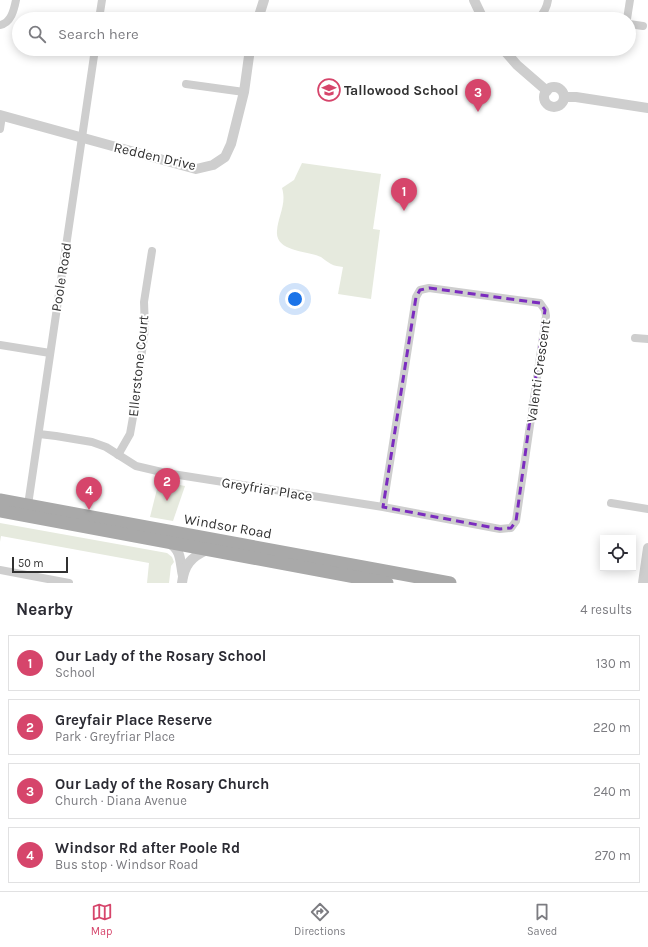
<!DOCTYPE html>
<html lang="en">
<head>
<meta charset="utf-8">
<style>
  :root { --surface:#fff; --page:#f7f7f7; --text:#2b2b33; --muted:#7c7c81; --line:#e1e1e2; --accent:#d6456b }
  body { margin:0; font-family:Karla,sans-serif; background:var(--page); color:var(--text) }
  .controls { position:absolute; right:12px; bottom:12px; display:grid; overflow:hidden; border-radius:0px; box-shadow:0 2px 10px #0003 }
  .controls button { width:36px; height:36px; display:grid; place-items:center; padding:0; border:0; border-bottom:1px solid var(--line); background:var(--surface); color:var(--text); font:20px sans-serif }
  .scale { position:absolute; left:12px; bottom:10px; width:56px; box-sizing:border-box; padding-left:4px; border:2px solid #313131; border-top:0; font-size:11px; line-height:14px; white-space:nowrap; color:#313131; -webkit-text-stroke:3px #fff; paint-order:stroke }
  .you { position:absolute; left:295px; top:299px; width:14px; height:14px; margin:-10px; border:3px solid #fff; border-radius:50%; background:#1a73e8; box-shadow:0 0 0 6px #1a73e833 }
  .badge { display:grid; place-items:center; width:26px; height:26px; border-radius:50%; background:var(--accent); color:#fff; font-size:13px; font-weight:700 }
  .pin { position:absolute; translate:-50% -33px; filter:drop-shadow(0 1px 2px #0008) }
  .pin::after { content:''; position:absolute; top:21px; width:14px; height:12px; background:inherit; clip-path:polygon(0 0,100% 0,50% 100%) }
  .list { margin:0; padding:0; list-style:none }
  h2 { display:flex; justify-content:space-between; align-items:center; height:52px; margin:0; padding:0 16px; font-size:17px }
  h2 small { font-size:13px; font-weight:400; color:var(--muted) }
  .list li { display:grid; grid-template-columns:26px 1fr auto; gap:12px; align-items:center; box-sizing:border-box; height:56px; margin:0 8px 8px; padding:0 8px; border:1px solid var(--line); border-radius:0px }
  .list b { display:block; font-size:15px; white-space:nowrap }
  .list p { margin:0; font-size:13px; white-space:nowrap; color:var(--muted) }
  .list em { font-size:13px; font-style:normal; color:var(--muted) }
  .icon { flex:none; width:22px; height:22px; fill:none; stroke:currentColor; stroke-width:2; stroke-linecap:round; stroke-linejoin:round }
  .map { position:relative; flex:none; width:648px; height:583px; overflow:hidden }
  .search { position:absolute; background:var(--surface); box-shadow:0 2px 10px #0003; left:12px; right:12px; top:12px; height:44px; display:flex; align-items:center; gap:10px; box-sizing:border-box; padding:0 14px; border-radius:22px; color:var(--muted); font-size:15px }
  .sheet { height:308px; background:var(--surface) }
  nav { display:flex; justify-content:space-around; align-items:center; box-sizing:border-box; height:56px; border-top:1px solid var(--line); background:var(--surface); font-size:11px; color:var(--muted) }
  nav a { display:grid; justify-items:center; gap:2px }
  nav .on { color:var(--accent) }
  .map>svg:first-child { display:block }
  .green { fill:#e6eade }
  .lines { fill:none; stroke-linecap:round; stroke-linejoin:round }
  .minor { stroke:#cecece; stroke-width:8 }
  .tertiary { stroke:#cecece; stroke-width:10 }
  .primary { stroke:#a9a9a9; stroke-width:13 }
  .marked { fill:none; stroke:#7b2cbf; stroke-width:3; stroke-dasharray:8 5; stroke-linejoin:round }
  .labels { text-anchor:middle; stroke-width:4; stroke-linejoin:round; paint-order:stroke }
  .poi-label { font-size:14px; font-weight:bold; fill:#313131; stroke:#fff; text-anchor:start }
  .street-label { font-size:14px; fill:#313131; stroke:#fff }
</style>
</head>
<body>
<div class="map">
<svg width="648" height="583" viewBox="0 0 648 583">
  <rect width="100%" height="100%" fill="#fff"/>
  <g class="green">
    <path d="M302,163L381,174L373,229L380,230L371,299L338,294L343,267C339,266 334,266 331,264C327,262 324,259 321,257C308,251 275,252 277,231C278,216 287,204 282,188L294,180Z"/>
    <polygon points="159,481 185,486 173,521 150,517"/>
    <polygon points="0,523 167,553 172,557 174,562 171,566 169,583 147,583 149,563 1,536 0,542"/>
  </g>
  <g class="lines">
    <g class="minor">
      <polyline points="99,19 102,0"/>
      <path d="M538,19C543,14 547,8 548,0"/>
      <polyline points="627,19 630,0"/>
      <polyline points="629,24 643,26"/>
      <path d="M0,25C11,23 14,10 16,0"/>
      <polyline points="186,84 244,92"/>
      <polyline points="0,129 2,116"/>
      <polyline points="635,338 648,339"/>
      <polyline points="0,345 50,353"/>
      <polyline points="39,434 56,436 92,442 106,447 136,466 166,473 383,507 500,529 511,528 516,521 546,316 545,310 540,303 429,288 420,290 416,297 383,507"/>
      <polyline points="118,455 130,434 135,406 145,328 144,302 152,251"/>
      <polyline points="611,503 648,509"/>
      <polyline points="28,505 95,49"/>
      <polyline points="0,570 69,583"/>
    </g>
    <g class="tertiary">
      <polyline points="474,0 483,19"/>
      <polyline points="258,19 264,0"/>
      <polyline points="503,49 517,65 547,91"/>
      <circle cx="554" cy="97" r="10"/>
      <polyline points="564,97 576,97 648,108"/>
      <polyline points="0,115 196,169 213,165 225,157 231,144 244,92 250,49"/>
      <path d="M169,543C182,550 180,563 183,576"/>
      <path d="M182,583C184,565 191,557 207,550"/>
      <polyline points="643,583 648,548"/>
    </g>
    <g class="primary">
      <polyline points="0,500 450,583"/>
      <polyline points="0,511 387,583"/>
    </g>
  </g>
  <path class="marked" d="M429,288L540,303L545,310L516,521L511,528L500,529L383,507L416,297L420,290Z"/>
  <defs>
    <g id="school-ring" transform="scale(1.15)"><circle r="9.5" fill="#fff" stroke="#d6456b" stroke-width="1.5"/><path d="M0-5L7-2L0 1L-7-2ZM-4 1L0 2.5L4 1V4Q0 6-4 4Z" fill="#d6456b"/></g>
  </defs>
  <g fill-rule="evenodd">
    <use href="#school-ring" x="329" y="90"/>
  </g>
  <g class="labels">
    <g class="poi-label">
      <text x="344" y="95">Tallowood School</text>
    </g>
    <g class="street-label">
      <text transform="translate(155 156) rotate(13)" y="5">Redden Drive</text>
      <text transform="translate(61 277) rotate(-81)" y="5">Poole Road</text>
      <text transform="translate(138 366) rotate(-84)" y="5">Ellerstone Court</text>
      <text transform="translate(538 371) rotate(-82)" y="5">Valenti Crescent</text>
      <text transform="translate(267 489) rotate(9)" y="5">Greyfriar Place</text>
      <text transform="translate(228 526) rotate(10)" y="5">Windsor Road</text>
    </g>
  </g>
</svg>
<div class="controls">
<button><svg class="icon" aria-label="locate" viewBox="0 0 24 24"><circle cx="12" cy="12" r="6"/><path d="M12 2v4M12 18v4M2 12h4M18 12h4"/></svg></button>
</div>
<div class="scale">50 m</div>
<div class="you"></div>
<div class="pin badge" style="left:404px;top:211px">1</div>
<div class="pin badge" style="left:167px;top:501px">2</div>
<div class="pin badge" style="left:478px;top:112px">3</div>
<div class="pin badge" style="left:89px;top:510px">4</div>
<div class="search"><svg class="icon" aria-label="search" viewBox="0 0 24 24"><circle cx="10" cy="10" r="6"/><path d="M15 15l6 6"/></svg>Search here</div>
</div>
<section class="sheet">
<h2>Nearby<small>4 results</small></h2>
<ul class="list">
<li><span class="badge">1</span><div><b>Our Lady of the Rosary School</b><p>School</p></div><em>130 m</em></li>
<li><span class="badge">2</span><div><b>Greyfair Place Reserve</b><p>Park · Greyfriar Place</p></div><em>220 m</em></li>
<li><span class="badge">3</span><div><b>Our Lady of the Rosary Church</b><p>Church · Diana Avenue</p></div><em>240 m</em></li>
<li><span class="badge">4</span><div><b>Windsor Rd after Poole Rd</b><p>Bus stop · Windsor Road</p></div><em>270 m</em></li>
</ul>
</section>
<nav>
<a class="on"><svg class="icon" aria-label="map" viewBox="0 0 24 24"><path d="M3 6l6-2 6 2 6-2v14l-6 2-6-2-6 2zM9 4v14M15 6v14"/></svg>Map</a>
<a><svg class="icon" aria-label="directions" viewBox="0 0 24 24"><path d="M12 3l9 9-9 9-9-9zM9 14v-3h6M13 9l2 2-2 2"/></svg>Directions</a>
<a><svg class="icon" aria-label="saved" viewBox="0 0 24 24"><path d="M7 4h10v16l-5-4-5 4z"/></svg>Saved</a>
</nav>
</body>
</html>
